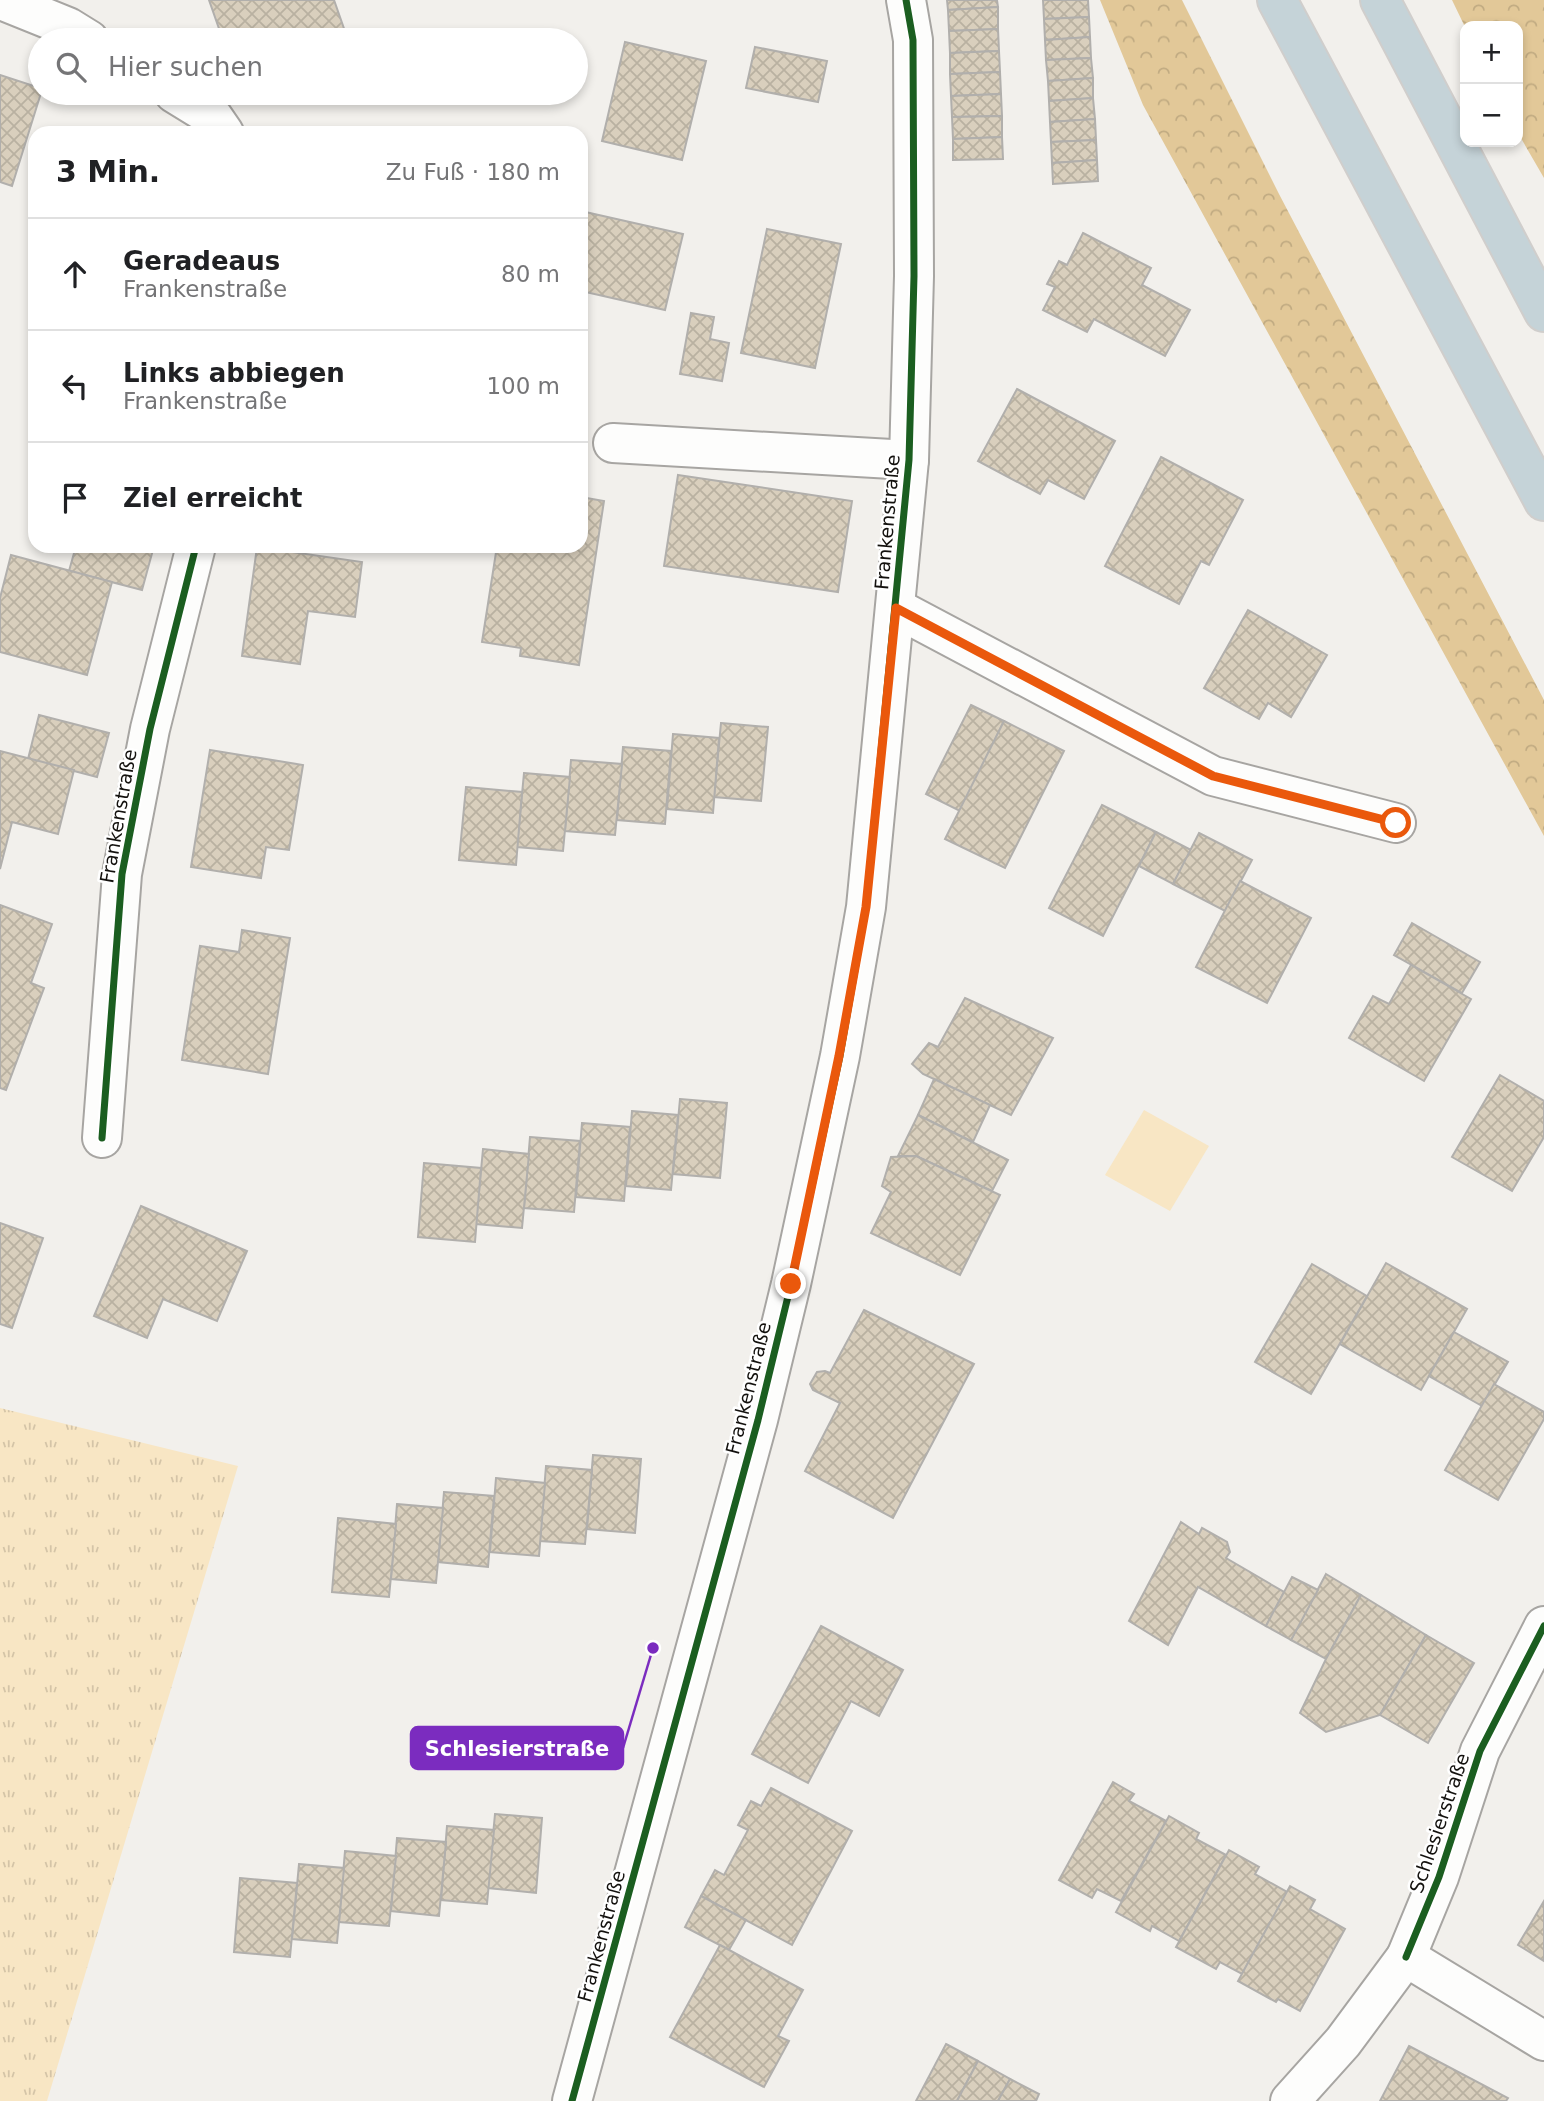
<!DOCTYPE html>
<html lang="de">
<head>
<meta charset="utf-8">
<style>
  :root { --surface:#fff; --page:#f6f6f6; --text:#202124; --muted:#757577; --line:#e0e0e0 }
  body { margin:0; font-family:"DejaVu Sans",sans-serif; background:var(--page); color:var(--text) }
  .controls { position:absolute; right:21px; top:21px; display:grid; overflow:hidden; border-radius:14px; box-shadow:0 4px 10px #0003 }
  .controls button { width:63px; height:63px; display:grid; place-items:center; padding:0; border:0; border-bottom:2px solid var(--line); background:var(--surface); color:var(--text); font:35px sans-serif }
  .stop { position:absolute; width:21px; height:21px; margin:-16px; border:5px solid #ea580c; border-radius:50%; background:#fff }
  .stop.end { background:#ea580c; border-color:#fff; box-shadow:0 2px 7px #0008 }
  .list { margin:0; padding:0; list-style:none }
  h2 { display:flex; justify-content:space-between; align-items:center; height:91px; margin:0; padding:0 28px; font-size:30px }
  h2 small { font-size:23px; font-weight:400; color:var(--muted) }
  .list li { display:grid; grid-template-columns:46px 1fr auto; gap:21px; align-items:center; box-sizing:border-box; height:112px; padding:0 28px; border-top:2px solid var(--line) }
  .list b { display:block; font-size:26px; white-space:nowrap }
  .list p { margin:0; font-size:23px; white-space:nowrap; color:var(--muted) }
  .list em { font-size:23px; font-style:normal; color:var(--muted) }
  .icon { flex:none; width:38px; height:38px; fill:none; stroke:currentColor; stroke-width:2; stroke-linecap:round; stroke-linejoin:round }
  .map { position:relative; flex:none; width:1544px; height:2101px; overflow:hidden }
  .search { position:absolute; background:var(--surface); box-shadow:0 4px 10px #0003; left:28px; top:28px; width:560px; height:77px; display:flex; align-items:center; gap:18px; box-sizing:border-box; padding:0 24px; border-radius:38px; color:var(--muted); font-size:26px }
  .panel { position:absolute; background:var(--surface); box-shadow:0 4px 10px #0003; left:28px; top:126px; width:560px; height:427px; border-radius:21px }
  .map>svg:first-child { display:block }
  .forest { fill:url(#forest-crowns) }
  .park { fill:url(#park-tufts) }
  .garden { fill:#f8e6c4 }
  .building { fill:url(#building-cross-hatch); stroke:#b1afac; stroke-width:2 }
  .lines { fill:none; stroke-linecap:round; stroke-linejoin:round }
  .minor-casing { stroke:#a7a5a2; stroke-width:42 }
  .highway-casing { stroke:#d0cecc; stroke-width:42 }
  .minor { stroke:#fdfdfc; stroke-width:38 }
  .highway { stroke:#c5d3d8; stroke-width:38 }
  .cycleway-casing { stroke:#fff; stroke-width:11 }
  .cycleway { stroke:#1b5e20; stroke-width:7 }
  .route { stroke:#ea580c; stroke-width:9 }
  .labels { text-anchor:middle; stroke-width:5; stroke-linejoin:round; paint-order:stroke }
  .street-label { font-size:19px; fill:#13110e; stroke:#fff }
  .leader { fill:none; stroke:#7b2cbf; stroke-width:2.5 }
  .callout-dot { fill:#7b2cbf; stroke:#fff; stroke-width:2.5 }
  .callout { fill:#7b2cbf; stroke:#7b2cbf; stroke-width:2.5 }
  .callout-label { font-size:21px; text-anchor:middle; font-weight:bold; fill:#fff }
</style>
</head>
<body>
<div class="map">
<svg width="1544" height="2101" viewBox="0 0 1544 2101">
  <defs>
    <pattern id="forest-crowns" width="20" height="18" patternUnits="userSpaceOnUse" patternTransform="scale(1.75)"><rect width="20" height="18" fill="#e2c898"/><path d="M2 6a3 3 0 1 1 6 0M12 15a3 3 0 1 1 6 0" fill="none" stroke="#c1ab82"/></pattern>
    <pattern id="park-tufts" width="24" height="20" patternUnits="userSpaceOnUse" patternTransform="scale(1.75)"><rect width="24" height="20" fill="#f8e6c4"/><path d="M3 7l-1-3M5 7V3M7 7l1-3M15 17l-1-3M17 17v-4M19 17l1-3" fill="none" stroke="#d4c4a7"/></pattern>
    <pattern id="building-cross-hatch" width="8" height="8" patternUnits="userSpaceOnUse" patternTransform="scale(1.75)"><rect width="8" height="8" fill="#d9cfbd"/><path d="M0 0l8 8M0 8l8-8" fill="none" stroke="#b9b1a1"/></pattern>
  </defs>
  <rect width="100%" height="100%" fill="#f2f0ec"/>
  <g class="forest">
    <polygon points="1100,0 1182,0 1279,194 1544,700 1544,836 1143,105"/>
    <polygon points="1452,0 1544,0 1544,178 1518,133 1518,26 1465,27"/>
  </g>
  <polygon class="park" points="0,1408 238,1466 47,2101 0,2101"/>
  <polygon class="garden" points="1144,1110 1209,1146 1170,1211 1105,1175"/>
  <g class="building">
    <polygon points="209,0 334,0 348,40 223,40"/>
    <polygon points="947,0 997,0 998,7 948,10"/>
    <polygon points="1043,0 1088,0 1089,17 1044,19"/>
    <polygon points="998,7 998,29 949,31 948,10"/>
    <polygon points="1089,17 1090,37 1045,40 1044,19"/>
    <polygon points="998,29 999,51 950,53 949,31"/>
    <polygon points="1090,37 1091,58 1046,60 1045,40"/>
    <polygon points="625,42 706,61 682,160 602,141"/>
    <polygon points="755,47 827,61 818,102 746,88"/>
    <polygon points="999,51 1000,72 950,74 950,53"/>
    <polygon points="1091,58 1093,78 1048,81 1046,60"/>
    <polygon points="1000,72 1001,94 951,96 950,74"/>
    <polygon points="0,75 40,88 41,93 12,186 0,182"/>
    <polygon points="1093,78 1093,98 1049,101 1048,81"/>
    <polygon points="1001,94 1002,116 952,117 951,96"/>
    <polygon points="1093,98 1095,119 1050,122 1049,101"/>
    <polygon points="1002,116 1002,137 953,139 952,117"/>
    <polygon points="1095,119 1096,140 1051,142 1050,122"/>
    <polygon points="1002,137 1003,159 953,160 953,139"/>
    <polygon points="1096,140 1097,160 1052,163 1051,142"/>
    <polygon points="1097,160 1098,181 1053,184 1052,163"/>
    <polygon points="581,211 683,234 665,310 581,291"/>
    <polygon points="767,229 841,244 815,368 741,353"/>
    <polygon points="1083,233 1151,268 1142,285 1190,310 1165,356 1094,319 1087,332 1043,310 1055,287 1047,284 1059,261 1067,265"/>
    <polygon points="691,313 714,317 710,339 729,343 722,381 680,374"/>
    <polygon points="1017,389 1115,441 1084,499 1048,480 1040,494 978,461"/>
    <polygon points="1161,457 1243,500 1209,565 1201,561 1179,604 1105,566"/>
    <polygon points="678,475 852,501 838,592 664,566"/>
    <polygon points="581,497 604,501 579,665 520,656 521,648 482,642 497,546 581,546"/>
    <polygon points="76,546 154,546 142,590 69,571"/>
    <polygon points="257,547 362,562 355,617 308,611 300,664 242,656"/>
    <polygon points="11,555 112,582 87,675 0,652 0,598"/>
    <polygon points="1248,610 1327,655 1291,717 1268,703 1259,719 1204,688"/>
    <polygon points="971,705 1004,721 960,811 926,794"/>
    <polygon points="39,715 109,733 97,777 28,759"/>
    <polygon points="1004,721 1064,751 1005,868 945,839"/>
    <polygon points="721,723 768,727 761,801 714,797"/>
    <polygon points="673,734 719,738 713,813 667,809"/>
    <polygon points="623,747 671,751 665,824 617,820"/>
    <polygon points="210,750 303,765 289,850 266,847 261,878 191,867"/>
    <polygon points="0,751 74,770 58,834 12,822 0,869"/>
    <polygon points="571,760 622,764 615,835 565,831"/>
    <polygon points="524,773 570,777 563,851 517,847"/>
    <polygon points="466,787 522,792 516,865 459,860"/>
    <polygon points="1102,805 1156,832 1103,936 1049,908"/>
    <polygon points="1156,832 1191,850 1173,884 1139,866"/>
    <polygon points="1199,833 1252,860 1225,911 1173,884"/>
    <polygon points="1240,881 1311,918 1267,1003 1196,967"/>
    <polygon points="0,905 52,924 31,983 44,988 6,1090 0,1088"/>
    <polygon points="1412,923 1480,962 1462,993 1394,955"/>
    <polygon points="242,930 290,938 268,1074 182,1060 200,946 239,952"/>
    <polygon points="1411,965 1471,999 1424,1081 1349,1038 1373,996 1389,1004"/>
    <polygon points="965,998 1053,1038 1011,1115 923,1074 912,1064 929,1043 938,1047"/>
    <polygon points="1500,1075 1544,1101 1544,1137 1512,1191 1452,1157"/>
    <polygon points="934,1079 990,1105 973,1142 918,1115"/>
    <polygon points="680,1099 727,1103 720,1178 673,1174"/>
    <polygon points="632,1111 678,1115 671,1190 626,1186"/>
    <polygon points="918,1115 1008,1160 992,1191 916,1156 898,1156"/>
    <polygon points="582,1123 630,1127 624,1201 576,1197"/>
    <polygon points="530,1137 580,1141 574,1212 524,1208"/>
    <polygon points="483,1149 529,1154 522,1228 476,1224"/>
    <polygon points="916,1156 1000,1195 960,1275 871,1233 891,1192 882,1186 891,1157"/>
    <polygon points="424,1163 481,1168 475,1242 418,1237"/>
    <polygon points="141,1206 247,1251 217,1321 163,1299 147,1338 94,1316"/>
    <polygon points="0,1223 43,1238 12,1328 0,1324"/>
    <polygon points="1386,1263 1467,1309 1421,1390 1340,1344"/>
    <polygon points="1312,1264 1367,1296 1311,1394 1255,1362"/>
    <polygon points="864,1310 974,1364 893,1518 805,1471 840,1403 813,1390 810,1384 817,1372 825,1371 830,1373"/>
    <polygon points="1454,1332 1508,1362 1482,1406 1429,1376"/>
    <polygon points="1494,1384 1544,1412 1544,1419 1498,1500 1445,1470"/>
    <polygon points="593,1455 641,1459 635,1533 587,1529"/>
    <polygon points="546,1466 592,1470 585,1544 540,1541"/>
    <polygon points="496,1478 545,1483 539,1556 490,1552"/>
    <polygon points="444,1492 494,1496 488,1567 438,1562"/>
    <polygon points="397,1504 443,1508 436,1583 391,1579"/>
    <polygon points="338,1518 396,1524 389,1597 332,1592"/>
    <polygon points="1181,1522 1199,1534 1202,1528 1227,1542 1230,1552 1226,1558 1284,1592 1266,1626 1198,1587 1168,1645 1129,1621"/>
    <polygon points="1326,1574 1361,1595 1326,1659 1291,1640"/>
    <polygon points="1292,1577 1318,1590 1291,1640 1266,1626"/>
    <polygon points="1361,1595 1426,1635 1380,1715 1326,1732 1300,1713 1326,1659"/>
    <polygon points="821,1626 903,1670 879,1716 851,1701 808,1783 752,1754"/>
    <polygon points="1426,1635 1474,1663 1428,1743 1380,1715"/>
    <polygon points="1113,1782 1134,1794 1129,1801 1166,1821 1121,1901 1097,1889 1092,1898 1059,1880"/>
    <polygon points="771,1788 852,1831 792,1945 701,1896 715,1870 724,1875 748,1830 738,1825 751,1801 761,1806"/>
    <polygon points="495,1814 542,1818 536,1893 488,1888"/>
    <polygon points="1169,1816 1199,1833 1196,1839 1226,1855 1179,1941 1152,1926 1150,1931 1116,1912"/>
    <polygon points="447,1826 494,1830 487,1904 441,1900"/>
    <polygon points="397,1838 446,1842 439,1916 391,1911"/>
    <polygon points="1229,1850 1259,1867 1255,1874 1287,1892 1242,1974 1220,1962 1216,1969 1176,1947"/>
    <polygon points="345,1851 396,1856 389,1926 339,1922"/>
    <polygon points="299,1864 344,1868 337,1943 292,1939"/>
    <polygon points="240,1878 297,1883 290,1957 234,1952"/>
    <polygon points="1290,1886 1315,1900 1310,1909 1345,1929 1300,2011 1278,1999 1276,2002 1238,1981"/>
    <polygon points="701,1896 746,1920 729,1950 685,1927"/>
    <polygon points="1544,1901 1544,1961 1518,1945"/>
    <polygon points="720,1945 803,1990 778,2036 789,2041 764,2087 670,2037"/>
    <polygon points="946,2044 978,2061 957,2101 916,2101"/>
    <polygon points="1409,2046 1508,2098 1506,2101 1380,2101"/>
    <polygon points="978,2061 1010,2079 998,2101 957,2101"/>
    <polygon points="1010,2079 1039,2094 1036,2101 998,2101"/>
  </g>
  <g class="lines">
    <g class="minor-casing">
      <g id="minor">
        <polyline points="1,0 68,27 89,40"/>
        <polyline points="174,93 213,117 224,133"/>
        <polyline points="613,443 909,460"/>
        <polyline points="896,608 1213,776 1396,823"/>
        <polyline points="102,1138 122,874 150,729 196,546"/>
        <polyline points="1406,1957 1439,1877 1480,1751 1544,1626"/>
        <polyline points="572,2101 758,1420 791,1284 840,1056 866,907 909,460 914,276 913,40 906,0"/>
        <polyline points="1290,2101 1343,2042 1406,1957 1544,2041"/>
      </g>
    </g>
    <g class="highway-casing">
      <g id="highway">
        <polyline points="1277,0 1544,501"/>
        <polyline points="1380,0 1544,312"/>
      </g>
    </g>
    <use href="#minor" class="minor"/>
    <use href="#highway" class="highway"/>
    <g class="cycleway-casing">
      <g id="cycleway">
        <polyline points="102,1138 122,874 150,729 196,546"/>
        <polyline points="1406,1957 1439,1877 1480,1751 1544,1626"/>
        <polyline points="572,2101 758,1420 791,1284 840,1056 866,907 909,460 914,276 913,40 906,0"/>
      </g>
    </g>
    <use href="#cycleway" class="cycleway"/>
  </g>
  <g class="lines">
    <polyline class="route" points="791,1284 839,1056 866,907 896,608 1213,776 1396,823"/>
  </g>
  <g class="labels">
    <g class="street-label">
      <text transform="translate(887 522) rotate(-85)" y="7">Frankenstraße</text>
      <text transform="translate(118 816) rotate(-80)" y="7">Frankenstraße</text>
      <text transform="translate(748 1388) rotate(-76)" y="7">Frankenstraße</text>
      <text transform="translate(1439 1823) rotate(-71)" y="7">Schlesierstraße</text>
      <text transform="translate(601 1936) rotate(-75)" y="7">Frankenstraße</text>
    </g>
  </g>
  <path class="leader" d="M653 1648L623 1748"/>
  <circle class="callout-dot" cx="653" cy="1648" r="7"/>
  <rect class="callout" x="411" y="1727" width="212" height="42" rx="7"/>
  <g class="callout-label">
    <text x="517" y="1756">Schlesierstraße</text>
  </g>
</svg>
<div class="controls">
<button>+</button>
<button>−</button>
</div>
<div class="stop" style="left:1396px;top:823px"></div>
<div class="stop end" style="left:791px;top:1284px"></div>
<div class="search"><svg class="icon" aria-label="search" viewBox="0 0 24 24"><circle cx="10" cy="10" r="6"/><path d="M15 15l6 6"/></svg>Hier suchen</div>
<section class="panel">
<h2>3 Min.<small>Zu Fuß · 180 m</small></h2>
<ul class="list">
<li><svg class="icon" aria-label="ahead" viewBox="0 0 24 24"><path d="M12 20V5M6 11l6-6 6 6"/></svg><div><b>Geradeaus</b><p>Frankenstraße</p></div><em>80 m</em></li>
<li><svg class="icon" aria-label="left" viewBox="0 0 24 24"><path d="M17 20v-9H6M10 6l-5 5 5 5"/></svg><div><b>Links abbiegen</b><p>Frankenstraße</p></div><em>100 m</em></li>
<li><svg class="icon" aria-label="arrive" viewBox="0 0 24 24"><path d="M6 21V4h12l-3 4 3 4H6"/></svg><div><b>Ziel erreicht</b></div></li>
</ul>
</section>
</div>
</body>
</html>
